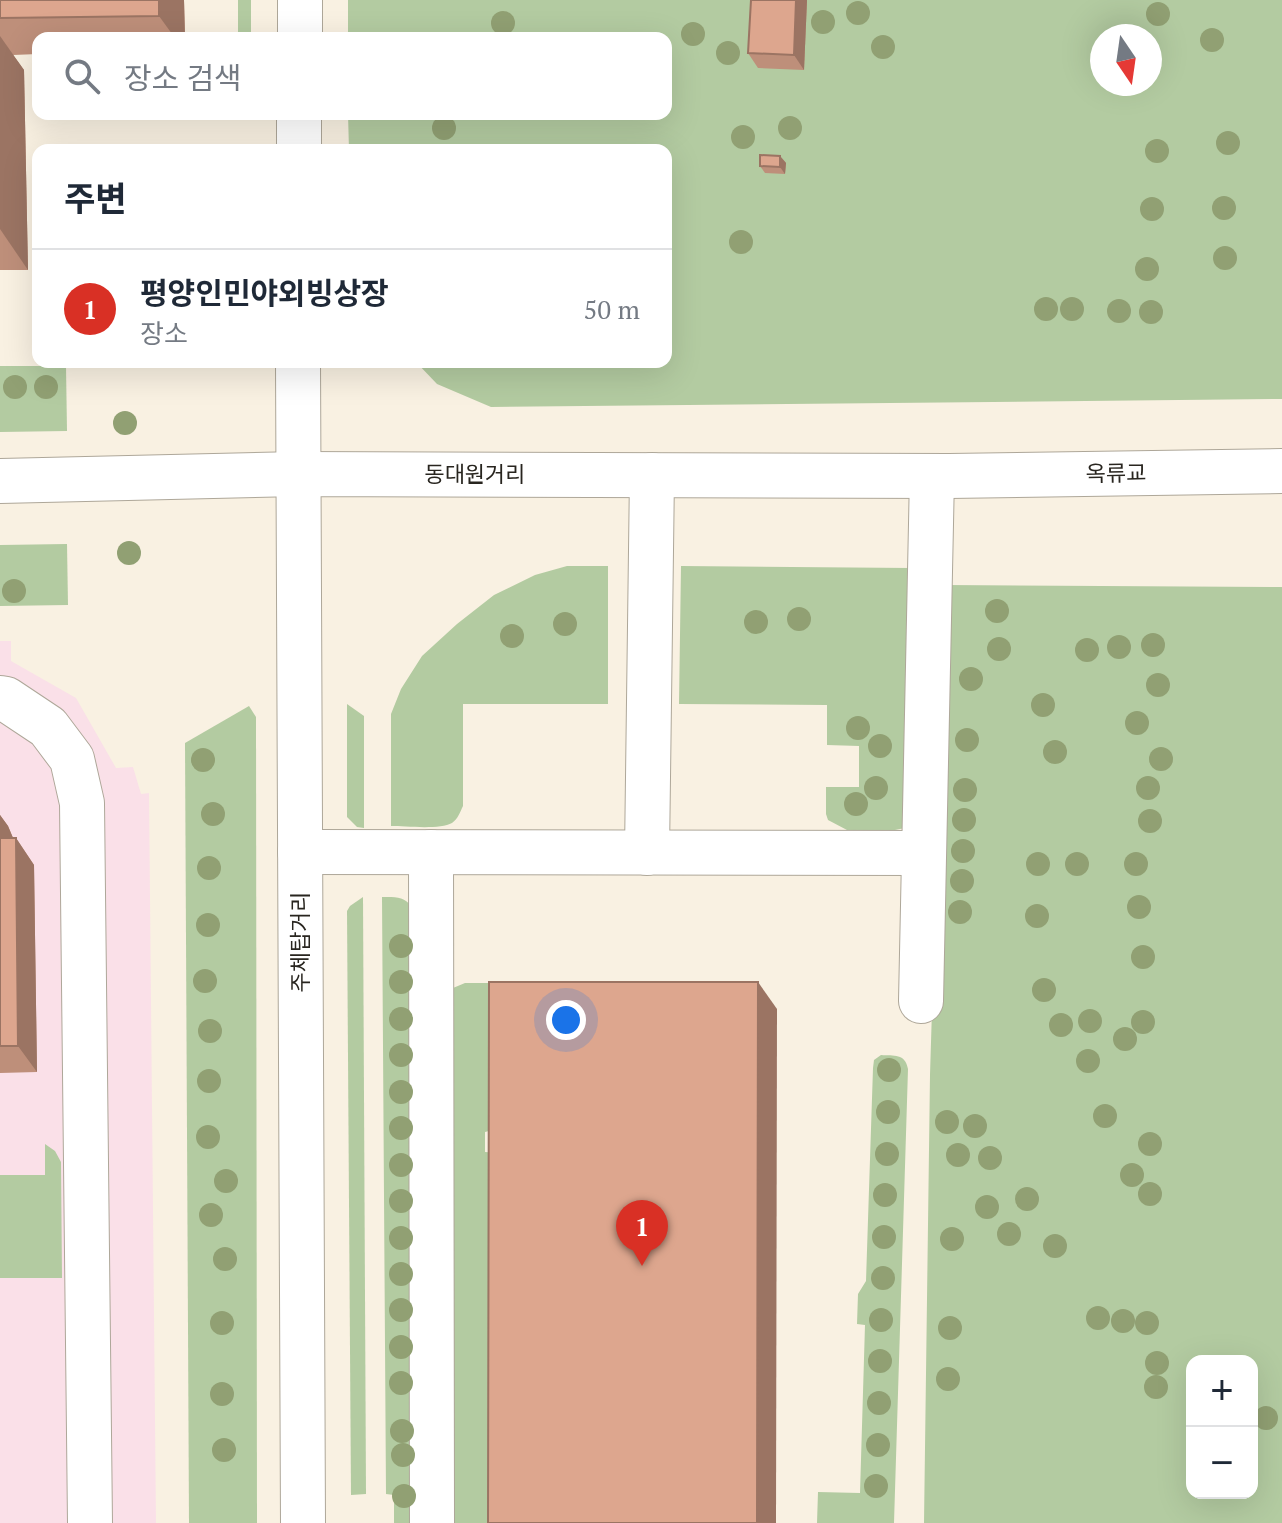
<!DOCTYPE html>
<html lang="ko">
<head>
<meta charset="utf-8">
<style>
  :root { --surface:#fff; --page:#f2f2f3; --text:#1f2937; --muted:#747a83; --line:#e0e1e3; --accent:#d93025 }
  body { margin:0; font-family:"PT Serif","Noto Sans KR",serif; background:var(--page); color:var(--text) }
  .controls { position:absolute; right:24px; bottom:24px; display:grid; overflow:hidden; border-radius:16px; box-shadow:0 8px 32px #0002 }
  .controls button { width:72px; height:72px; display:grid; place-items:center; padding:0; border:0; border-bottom:2px solid var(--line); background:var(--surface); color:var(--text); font:40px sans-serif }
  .compass { position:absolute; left:1090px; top:24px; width:72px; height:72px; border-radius:50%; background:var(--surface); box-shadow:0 8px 32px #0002; rotate:167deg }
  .you { position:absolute; left:566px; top:1020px; width:28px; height:28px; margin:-20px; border:6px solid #fff; border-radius:50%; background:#1a73e8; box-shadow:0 0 0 12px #1a73e833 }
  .badge { display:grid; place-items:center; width:52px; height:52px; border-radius:50%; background:var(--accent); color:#fff; font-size:26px; font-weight:700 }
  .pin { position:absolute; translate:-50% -66px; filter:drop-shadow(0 2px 4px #0008) }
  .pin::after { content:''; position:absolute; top:42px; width:28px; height:24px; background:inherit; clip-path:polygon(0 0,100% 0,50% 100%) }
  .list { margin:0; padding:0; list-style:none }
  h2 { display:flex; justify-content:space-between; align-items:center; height:104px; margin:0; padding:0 32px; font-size:34px }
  h2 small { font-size:26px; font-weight:400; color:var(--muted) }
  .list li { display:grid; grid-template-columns:52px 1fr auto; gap:24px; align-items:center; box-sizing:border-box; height:120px; padding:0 32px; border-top:2px solid var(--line) }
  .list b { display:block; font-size:30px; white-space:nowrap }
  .list p { margin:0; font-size:26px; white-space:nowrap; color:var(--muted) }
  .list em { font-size:26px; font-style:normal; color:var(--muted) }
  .icon { flex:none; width:44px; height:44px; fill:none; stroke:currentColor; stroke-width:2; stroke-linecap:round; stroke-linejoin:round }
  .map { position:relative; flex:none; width:1282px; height:1523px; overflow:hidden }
  .search { position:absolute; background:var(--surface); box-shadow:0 8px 32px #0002; left:32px; top:32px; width:640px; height:88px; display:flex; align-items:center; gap:20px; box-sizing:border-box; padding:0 28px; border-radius:16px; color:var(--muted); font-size:30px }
  .panel { position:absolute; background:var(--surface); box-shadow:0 8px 32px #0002; left:32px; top:144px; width:640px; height:224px; border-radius:16px }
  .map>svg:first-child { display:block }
  .commercial { fill:#fae0e8 }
  .green { fill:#b3cba1; fill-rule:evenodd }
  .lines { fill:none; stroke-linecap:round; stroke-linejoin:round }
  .minor-casing { stroke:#aea799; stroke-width:46 }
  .major-casing { stroke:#aea799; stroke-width:46 }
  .minor { stroke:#fff; stroke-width:44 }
  .major { stroke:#fff; stroke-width:44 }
  .tree { fill:#91a073 }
  .wall { fill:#be8f7a }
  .shaded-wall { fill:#9b7463 }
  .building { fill:#dda68e; stroke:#9b7463; stroke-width:2 }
  .labels { text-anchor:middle; stroke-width:7; stroke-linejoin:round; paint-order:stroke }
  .street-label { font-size:22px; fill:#28251f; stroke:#fff }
</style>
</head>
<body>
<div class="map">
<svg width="1282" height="1523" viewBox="0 0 1282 1523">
  <rect width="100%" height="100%" fill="#f9f1e2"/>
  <polygon class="commercial" points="0,641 11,641 11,661 76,698 116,768 133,767 141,794 149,793 156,1523 0,1523"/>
  <g class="green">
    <rect x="238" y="0" width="13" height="38"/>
    <path d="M348,0H1282V399L491,407L437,384L416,362H666V150H349L348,114H666V38H348ZM1102,36H1150V84H1102Z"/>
    <polygon points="0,366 66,366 67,431 0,432"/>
    <polygon points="67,544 68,605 0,606 0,545"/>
    <path d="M567,566H608V704H463V806C460,812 458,819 452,823C440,830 405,826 391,826V714L401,689L422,656L457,624L494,595L535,575Z"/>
    <polygon points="681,566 911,568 905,828 895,830 847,830 828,820 826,814 826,787 859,787 859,746 827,745 827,705 679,704"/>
    <path d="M945,585L1282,587V1523H924L930,1075ZM1192,1361H1252V1493H1192Z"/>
    <polygon points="347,704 364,716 364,828 357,827 347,817"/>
    <polygon points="249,706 256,717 257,1523 189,1523 185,743"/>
    <polygon points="363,897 366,1494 351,1495 347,911 350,906"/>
    <path d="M382,897C395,897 404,896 412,907L417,1523H394V1495L386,1494Z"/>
    <polygon points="465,983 489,983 489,1131 485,1132 485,1152 501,1153 491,1523 444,1523 453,988"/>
    <path d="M881,1055C894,1056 905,1053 908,1069L894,1523H817L818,1492L860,1493L865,1325L857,1324L858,1294L866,1281L873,1068L874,1060Z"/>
    <polygon points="45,1144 55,1151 61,1162 62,1278 0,1278 0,1175 45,1175"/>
  </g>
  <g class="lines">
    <g class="minor-casing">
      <g id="minor">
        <polyline points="0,698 6,699 48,727 72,759 82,803 90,1523"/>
        <polyline points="300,852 924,853"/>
        <polyline points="431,852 432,1523"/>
        <polyline points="647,853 652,475"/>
        <polyline points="921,1001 932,476"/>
      </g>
    </g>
    <g class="major-casing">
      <g id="major">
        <polyline points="300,38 300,0"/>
        <polyline points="299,150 299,114"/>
        <polyline points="298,362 303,1523"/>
        <polyline points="0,481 298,474 949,476 1282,471"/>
      </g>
    </g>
    <use href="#minor" class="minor"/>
    <use href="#major" class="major"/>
  </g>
  <g class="tree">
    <circle cx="858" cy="13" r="12"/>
    <circle cx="1158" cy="14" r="12"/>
    <circle cx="823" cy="22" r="12"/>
    <circle cx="503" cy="23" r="12"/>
    <circle cx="693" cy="34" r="12"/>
    <circle cx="1212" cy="40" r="12"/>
    <circle cx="883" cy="47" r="12"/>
    <circle cx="728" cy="53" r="12"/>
    <circle cx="444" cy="128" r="12"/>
    <circle cx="790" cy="128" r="12"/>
    <circle cx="743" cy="137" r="12"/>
    <circle cx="1228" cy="143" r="12"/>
    <circle cx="1157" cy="151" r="12"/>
    <circle cx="1224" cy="208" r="12"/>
    <circle cx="1152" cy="209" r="12"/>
    <circle cx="741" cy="242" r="12"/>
    <circle cx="1225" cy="258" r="12"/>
    <circle cx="1147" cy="269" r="12"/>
    <circle cx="1046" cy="309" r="12"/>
    <circle cx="1072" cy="309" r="12"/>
    <circle cx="1119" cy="311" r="12"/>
    <circle cx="1151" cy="312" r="12"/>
    <circle cx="15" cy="387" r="12"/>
    <circle cx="46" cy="387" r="12"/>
    <circle cx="125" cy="423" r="12"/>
    <circle cx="129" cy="553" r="12"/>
    <circle cx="14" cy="591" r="12"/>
    <circle cx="997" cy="611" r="12"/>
    <circle cx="799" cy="619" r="12"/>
    <circle cx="756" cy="622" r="12"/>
    <circle cx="565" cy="624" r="12"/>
    <circle cx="512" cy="636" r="12"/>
    <circle cx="1153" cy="645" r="12"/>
    <circle cx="1119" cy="647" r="12"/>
    <circle cx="999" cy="649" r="12"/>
    <circle cx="1087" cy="650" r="12"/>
    <circle cx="971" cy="679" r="12"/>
    <circle cx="1158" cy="685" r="12"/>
    <circle cx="1043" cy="705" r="12"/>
    <circle cx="1137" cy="723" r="12"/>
    <circle cx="858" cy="728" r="12"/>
    <circle cx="967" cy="740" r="12"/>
    <circle cx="880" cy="746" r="12"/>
    <circle cx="1055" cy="752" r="12"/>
    <circle cx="1161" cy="759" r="12"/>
    <circle cx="203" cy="760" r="12"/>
    <circle cx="876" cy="788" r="12"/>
    <circle cx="1148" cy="788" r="12"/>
    <circle cx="965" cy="790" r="12"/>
    <circle cx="856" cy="804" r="12"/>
    <circle cx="213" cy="814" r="12"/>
    <circle cx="964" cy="820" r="12"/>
    <circle cx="1150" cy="821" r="12"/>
    <circle cx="963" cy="851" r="12"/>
    <circle cx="1038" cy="864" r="12"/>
    <circle cx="1077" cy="864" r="12"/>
    <circle cx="1136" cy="864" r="12"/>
    <circle cx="209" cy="868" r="12"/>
    <circle cx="962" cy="881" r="12"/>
    <circle cx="1139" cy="907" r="12"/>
    <circle cx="960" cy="912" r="12"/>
    <circle cx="1037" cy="916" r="12"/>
    <circle cx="208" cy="925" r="12"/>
    <circle cx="401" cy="946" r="12"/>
    <circle cx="1143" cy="957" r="12"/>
    <circle cx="205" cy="981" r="12"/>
    <circle cx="401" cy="982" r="12"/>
    <circle cx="1044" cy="990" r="12"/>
    <circle cx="401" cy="1019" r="12"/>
    <circle cx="1090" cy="1021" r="12"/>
    <circle cx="1143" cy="1022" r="12"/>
    <circle cx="1061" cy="1025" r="12"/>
    <circle cx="210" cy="1031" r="12"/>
    <circle cx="1125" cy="1039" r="12"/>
    <circle cx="401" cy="1055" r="12"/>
    <circle cx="1088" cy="1061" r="12"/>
    <circle cx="889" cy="1070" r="12"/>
    <circle cx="209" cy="1081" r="12"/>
    <circle cx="401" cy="1092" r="12"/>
    <circle cx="888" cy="1112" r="12"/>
    <circle cx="1105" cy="1116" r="12"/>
    <circle cx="947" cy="1122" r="12"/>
    <circle cx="975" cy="1126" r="12"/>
    <circle cx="401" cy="1128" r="12"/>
    <circle cx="208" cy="1137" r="12"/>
    <circle cx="1150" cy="1144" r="12"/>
    <circle cx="887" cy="1154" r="12"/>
    <circle cx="958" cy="1155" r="12"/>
    <circle cx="990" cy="1158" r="12"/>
    <circle cx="401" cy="1165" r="12"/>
    <circle cx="1132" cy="1175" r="12"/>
    <circle cx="226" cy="1181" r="12"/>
    <circle cx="1150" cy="1194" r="12"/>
    <circle cx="885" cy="1195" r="12"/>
    <circle cx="1027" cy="1199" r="12"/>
    <circle cx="401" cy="1201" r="12"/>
    <circle cx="987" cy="1207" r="12"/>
    <circle cx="211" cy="1215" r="12"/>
    <circle cx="1009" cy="1234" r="12"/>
    <circle cx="884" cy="1237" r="12"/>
    <circle cx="401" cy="1238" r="12"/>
    <circle cx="952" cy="1239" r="12"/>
    <circle cx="1055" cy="1246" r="12"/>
    <circle cx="225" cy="1259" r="12"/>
    <circle cx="401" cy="1274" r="12"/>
    <circle cx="883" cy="1278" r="12"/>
    <circle cx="401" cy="1310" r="12"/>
    <circle cx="1098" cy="1318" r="12"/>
    <circle cx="881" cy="1320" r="12"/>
    <circle cx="1123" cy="1321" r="12"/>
    <circle cx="222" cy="1323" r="12"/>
    <circle cx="1147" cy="1323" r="12"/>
    <circle cx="950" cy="1328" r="12"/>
    <circle cx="401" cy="1347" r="12"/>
    <circle cx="880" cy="1361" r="12"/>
    <circle cx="1157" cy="1363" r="12"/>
    <circle cx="948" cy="1379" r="12"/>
    <circle cx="401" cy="1383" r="12"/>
    <circle cx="1156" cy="1387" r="12"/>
    <circle cx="222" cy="1394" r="12"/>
    <circle cx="879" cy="1403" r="12"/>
    <circle cx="1266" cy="1418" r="12"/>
    <circle cx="402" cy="1431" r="12"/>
    <circle cx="878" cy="1445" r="12"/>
    <circle cx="224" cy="1450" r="12"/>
    <circle cx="403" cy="1455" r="12"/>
    <circle cx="876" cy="1486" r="12"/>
    <circle cx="404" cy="1496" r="12"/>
  </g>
  <g class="wall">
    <polygon points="0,0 184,0 185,38 38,38 38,54 13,55 24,70 28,270 0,270"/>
    <polygon points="807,0 804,70 758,68 748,53"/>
    <polygon points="780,156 786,163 785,174 765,173 760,166"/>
    <polygon points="0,815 8,826 13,838 16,838 34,865 37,1072 0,1073"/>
  </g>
  <g class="shaded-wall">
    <polygon points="159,0 184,0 185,38 175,38 159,16"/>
    <polygon points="796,0 807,0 804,70 794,55"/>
    <polygon points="0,36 24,70 28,270 0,229"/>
    <polygon points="780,156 786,163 785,174 780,167"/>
    <polygon points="0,815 8,826 16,845 16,838 34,865 37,1072 18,1046 0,839"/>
    <polygon points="758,982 777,1009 776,1523 757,1523"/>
  </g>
  <g class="building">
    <polygon points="0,0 159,0 159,16 0,18"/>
    <polygon points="751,0 796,0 794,55 748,53"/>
    <polygon points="760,155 780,156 780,167 760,166"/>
    <polygon points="0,838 16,838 18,1046 0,1046"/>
    <polygon points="489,982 758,982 757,1523 488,1523"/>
  </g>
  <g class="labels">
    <g class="street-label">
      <text transform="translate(1116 473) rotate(-1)" y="8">옥류교</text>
      <text x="475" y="482">동대원거리</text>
      <text transform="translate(300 942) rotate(-90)" y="8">주체탑거리</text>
    </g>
  </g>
</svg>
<div class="controls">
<button>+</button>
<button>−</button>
</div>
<svg class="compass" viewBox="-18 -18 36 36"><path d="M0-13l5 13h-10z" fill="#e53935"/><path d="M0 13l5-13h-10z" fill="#747a83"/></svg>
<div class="you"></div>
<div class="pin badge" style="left:642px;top:1266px">1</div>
<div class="search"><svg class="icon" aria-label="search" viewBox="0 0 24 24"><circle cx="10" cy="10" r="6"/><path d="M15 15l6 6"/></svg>장소 검색</div>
<section class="panel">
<h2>주변<small></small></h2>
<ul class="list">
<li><span class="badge">1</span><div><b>평양인민야외빙상장</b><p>장소</p></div><em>50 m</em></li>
</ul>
</section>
</div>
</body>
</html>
